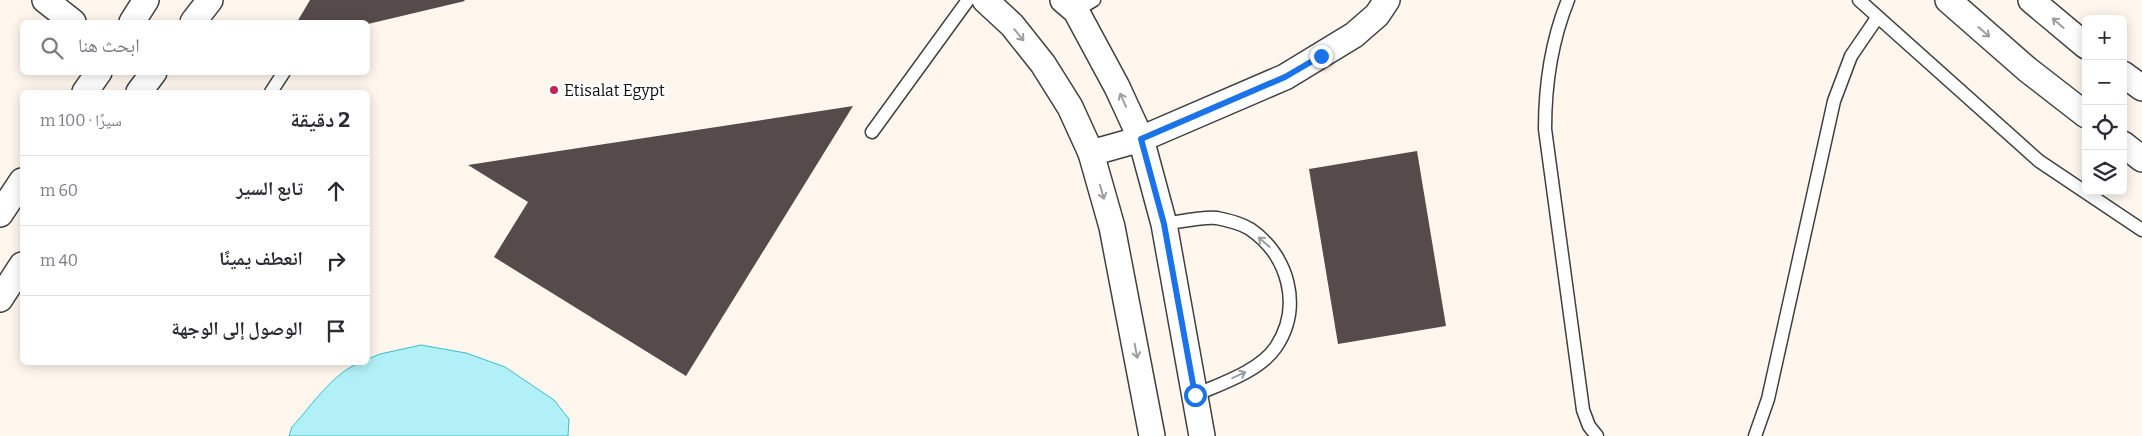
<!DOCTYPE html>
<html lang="ar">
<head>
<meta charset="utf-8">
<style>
  :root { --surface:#fff; --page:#f7f7f7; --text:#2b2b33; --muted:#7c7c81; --line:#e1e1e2 }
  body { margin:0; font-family:Bitter,"Noto Naskh Arabic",serif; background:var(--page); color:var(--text); direction:rtl }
  .controls { position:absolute; right:15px; top:15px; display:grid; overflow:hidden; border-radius:8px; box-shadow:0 2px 12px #0003 }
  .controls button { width:45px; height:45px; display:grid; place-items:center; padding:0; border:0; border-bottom:1px solid var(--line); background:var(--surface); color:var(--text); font:25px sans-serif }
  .stop { position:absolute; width:15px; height:15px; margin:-11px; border:4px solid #1a73e8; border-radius:50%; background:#fff }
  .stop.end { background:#1a73e8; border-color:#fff; box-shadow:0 1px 5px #0008 }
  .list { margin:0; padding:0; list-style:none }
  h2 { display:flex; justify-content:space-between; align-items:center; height:65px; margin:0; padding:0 20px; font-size:21px }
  h2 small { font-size:16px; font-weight:400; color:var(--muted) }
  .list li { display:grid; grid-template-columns:32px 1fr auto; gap:15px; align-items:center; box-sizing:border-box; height:70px; padding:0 20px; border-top:1px solid var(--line) }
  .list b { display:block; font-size:19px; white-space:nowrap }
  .list em { font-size:16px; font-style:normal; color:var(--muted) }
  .icon { flex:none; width:28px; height:28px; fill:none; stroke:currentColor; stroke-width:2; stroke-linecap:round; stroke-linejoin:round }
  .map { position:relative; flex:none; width:2142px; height:436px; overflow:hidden; direction:ltr }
  .search { position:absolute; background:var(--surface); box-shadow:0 2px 12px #0003; left:20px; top:20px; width:350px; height:55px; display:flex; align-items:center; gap:12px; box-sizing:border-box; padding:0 18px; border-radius:8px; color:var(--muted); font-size:19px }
  .panel { position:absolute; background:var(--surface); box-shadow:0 2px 12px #0003; left:20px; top:90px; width:350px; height:275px; border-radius:8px; direction:rtl }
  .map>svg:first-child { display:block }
  .water { fill:#b2f0f7; stroke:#38bdcf }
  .building { fill:#564b4a }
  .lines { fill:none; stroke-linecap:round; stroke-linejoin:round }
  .service-casing { stroke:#404040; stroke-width:15 }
  .minor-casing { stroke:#404040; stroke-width:28 }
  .service { stroke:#fff; stroke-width:12 }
  .minor { stroke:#fff; stroke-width:25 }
  .oneway { stroke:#9e9e9e }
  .route { stroke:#1a73e8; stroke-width:6 }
  .poi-dot { fill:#c02356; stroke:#fff; stroke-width:2 }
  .labels { text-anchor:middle; stroke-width:5; stroke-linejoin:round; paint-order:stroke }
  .poi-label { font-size:16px; fill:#0d0d0d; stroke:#fff; text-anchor:start }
</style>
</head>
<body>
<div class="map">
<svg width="2142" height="436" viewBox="0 0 2142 436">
  <rect width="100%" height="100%" fill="#fff7ee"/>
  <path class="water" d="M421,345L466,353L505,367L554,400L569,419L568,436H289L292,427C310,408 340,362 368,362V359L380,354Z"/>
  <g class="building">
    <polygon points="310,0 464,0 465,1 368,24 297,22"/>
    <polygon points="853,106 686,376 494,257 528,202 468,165"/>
    <polygon points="1417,151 1446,326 1338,344 1309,169"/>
  </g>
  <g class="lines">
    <g class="service-casing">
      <g id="service">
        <path d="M1568,0C1551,42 1545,84 1545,129L1583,410L1589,426L1597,436"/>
        <polyline points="1859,0 2039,161 2142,230"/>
        <polyline points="1076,11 1094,0"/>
        <polyline points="271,92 284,72"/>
        <polyline points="872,132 968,0"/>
        <path d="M1164,224C1179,222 1204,216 1217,218C1227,220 1242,224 1250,229C1288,255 1303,306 1276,347C1260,371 1220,384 1195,395"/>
        <polyline points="1755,436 1768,399 1834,101 1851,56 1877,18"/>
      </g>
    </g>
    <g class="minor-casing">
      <g id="minor">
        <polyline points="45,0 73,22"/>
        <polyline points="985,0 1012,25 1043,64 1070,107 1091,153 1112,227 1152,436"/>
        <polyline points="1063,0 1076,11 1117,87 1141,139 1164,224 1202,436"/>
        <polyline points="1948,0 2028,70 2086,115"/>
        <polyline points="2031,0 2086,46"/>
        <polyline points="132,22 146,0"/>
        <polyline points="193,22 210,0"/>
        <polyline points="2123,74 2142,88"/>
        <polyline points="85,92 99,72"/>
        <polyline points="139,92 154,72"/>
        <polyline points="2123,144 2142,159"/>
        <polyline points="1091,153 1141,139 1285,77 1354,35 1377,15 1387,0"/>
        <polyline points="0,214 22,181"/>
        <polyline points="0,299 22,265"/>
      </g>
    </g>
    <use href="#service" class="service"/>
    <use href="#minor" class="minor"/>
  </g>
  <defs><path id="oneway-shaft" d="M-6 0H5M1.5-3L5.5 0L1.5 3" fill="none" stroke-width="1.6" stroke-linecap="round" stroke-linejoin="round" transform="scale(1.25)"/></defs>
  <g class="oneway">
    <use href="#oneway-shaft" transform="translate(2058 23) rotate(-139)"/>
    <use href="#oneway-shaft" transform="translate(1984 32) rotate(41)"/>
    <use href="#oneway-shaft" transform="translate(1019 35) rotate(51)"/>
    <use href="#oneway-shaft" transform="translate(1123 100) rotate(-114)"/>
    <use href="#oneway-shaft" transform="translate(1102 192) rotate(74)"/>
    <use href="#oneway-shaft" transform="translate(1264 242) rotate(-139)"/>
    <use href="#oneway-shaft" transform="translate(1136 351) rotate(79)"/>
    <use href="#oneway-shaft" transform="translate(1239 375) rotate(-24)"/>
  </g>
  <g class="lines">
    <polyline class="route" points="1195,395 1164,224 1141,139 1285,77 1321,56"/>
  </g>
  <circle class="poi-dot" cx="554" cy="90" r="5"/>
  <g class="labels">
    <g class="poi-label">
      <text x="564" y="96">Etisalat Egypt</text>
    </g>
  </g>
</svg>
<div class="controls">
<button>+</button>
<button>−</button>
<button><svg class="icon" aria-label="locate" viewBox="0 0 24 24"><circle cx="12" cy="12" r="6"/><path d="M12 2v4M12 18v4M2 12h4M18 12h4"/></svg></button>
<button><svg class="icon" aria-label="layers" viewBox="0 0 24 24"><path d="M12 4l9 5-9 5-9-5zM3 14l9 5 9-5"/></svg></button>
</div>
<div class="stop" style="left:1195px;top:395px"></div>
<div class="stop end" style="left:1321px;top:56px"></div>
<div class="search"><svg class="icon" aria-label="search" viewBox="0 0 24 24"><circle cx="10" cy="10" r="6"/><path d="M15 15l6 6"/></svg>ابحث هنا</div>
<section class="panel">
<h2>2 دقيقة<small>سيرًا · 100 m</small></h2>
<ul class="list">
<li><svg class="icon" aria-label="ahead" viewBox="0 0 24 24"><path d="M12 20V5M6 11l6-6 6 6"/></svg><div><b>تابع السير</b></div><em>60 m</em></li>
<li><svg class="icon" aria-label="right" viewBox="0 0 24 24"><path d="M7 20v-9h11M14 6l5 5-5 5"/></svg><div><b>انعطف يمينًا</b></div><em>40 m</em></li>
<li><svg class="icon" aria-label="arrive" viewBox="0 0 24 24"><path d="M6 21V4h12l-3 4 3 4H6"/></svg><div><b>الوصول إلى الوجهة</b></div></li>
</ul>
</section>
</div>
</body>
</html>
